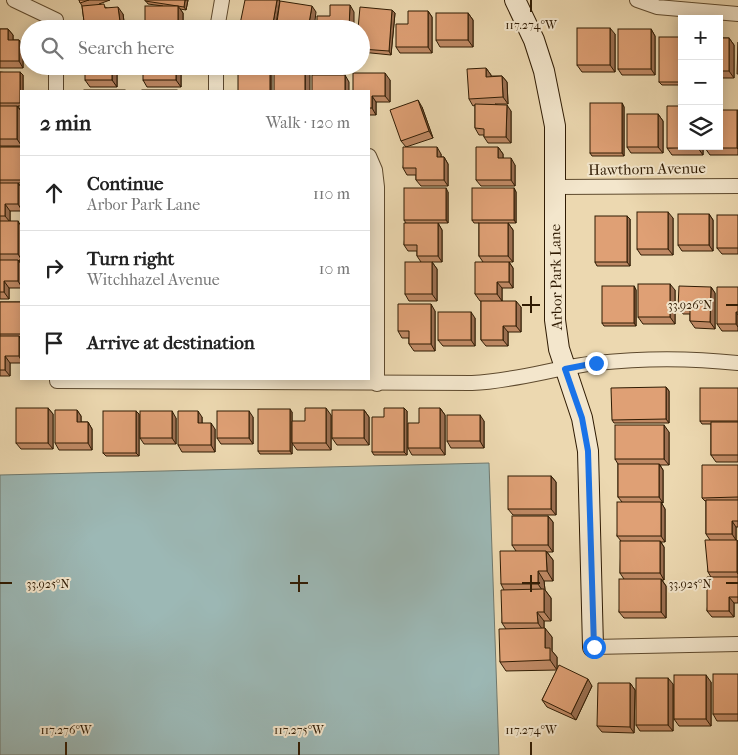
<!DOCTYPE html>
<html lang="en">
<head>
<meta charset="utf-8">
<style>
  :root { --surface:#fff; --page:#f6f6f6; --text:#222; --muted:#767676; --line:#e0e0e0 }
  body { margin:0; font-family:"IM FELL French Canon",serif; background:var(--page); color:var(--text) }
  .controls { position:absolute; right:15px; top:15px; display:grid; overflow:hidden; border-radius:0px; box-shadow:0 2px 12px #0003 }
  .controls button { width:45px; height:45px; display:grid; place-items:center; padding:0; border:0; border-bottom:1px solid var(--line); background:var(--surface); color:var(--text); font:25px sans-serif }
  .stop { position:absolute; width:15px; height:15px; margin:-11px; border:4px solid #1a73e8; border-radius:50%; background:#fff }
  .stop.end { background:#1a73e8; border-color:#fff; box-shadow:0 1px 5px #0008 }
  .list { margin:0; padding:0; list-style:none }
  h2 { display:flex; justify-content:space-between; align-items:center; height:65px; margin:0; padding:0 20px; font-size:21px }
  h2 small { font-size:16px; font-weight:400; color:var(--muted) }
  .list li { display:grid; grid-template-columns:32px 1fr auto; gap:15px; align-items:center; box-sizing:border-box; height:75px; padding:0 20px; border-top:1px solid var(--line) }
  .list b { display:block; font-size:19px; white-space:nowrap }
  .list p { margin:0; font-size:16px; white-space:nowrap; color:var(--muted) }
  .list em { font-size:16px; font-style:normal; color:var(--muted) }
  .icon { flex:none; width:28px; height:28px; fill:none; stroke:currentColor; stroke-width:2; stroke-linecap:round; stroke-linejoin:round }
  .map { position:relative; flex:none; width:738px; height:755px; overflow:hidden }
  .search { position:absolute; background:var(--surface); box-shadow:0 2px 12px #0003; left:20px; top:20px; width:350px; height:55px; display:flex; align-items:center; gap:12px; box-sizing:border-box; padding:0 18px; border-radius:28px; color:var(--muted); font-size:19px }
  .panel { position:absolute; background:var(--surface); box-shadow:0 2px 12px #0003; left:20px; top:90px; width:350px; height:290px; border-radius:0px }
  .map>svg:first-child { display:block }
  .water { fill:#9cb8b5; stroke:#70796e }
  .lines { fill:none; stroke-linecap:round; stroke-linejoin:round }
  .street-casing { stroke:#5e4a2e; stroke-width:16 }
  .secondary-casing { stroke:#2f1b03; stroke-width:22 }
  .street { stroke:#f3e6cc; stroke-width:14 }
  .secondary { stroke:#f3e6cc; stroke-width:20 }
  .wall { fill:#c08a65; stroke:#2f1b03 }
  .shaded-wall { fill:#9c7052; stroke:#2f1b03 }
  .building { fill:#dfa075; stroke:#2f1b03 }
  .route { stroke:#1a73e8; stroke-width:6 }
  .ticks { fill:none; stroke:#2f1b03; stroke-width:2 }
  .labels { text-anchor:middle; stroke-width:4; stroke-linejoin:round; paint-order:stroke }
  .street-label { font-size:15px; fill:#2f1b03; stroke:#f3e6cc }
  .ticks-label { font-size:12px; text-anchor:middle; fill:#2f1b03; stroke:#f3e6cc; stroke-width:4; stroke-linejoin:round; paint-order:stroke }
</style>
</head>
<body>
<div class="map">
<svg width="738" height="755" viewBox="0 0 738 755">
  <rect width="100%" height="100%" fill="#ecd8b0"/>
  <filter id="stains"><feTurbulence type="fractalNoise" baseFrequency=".004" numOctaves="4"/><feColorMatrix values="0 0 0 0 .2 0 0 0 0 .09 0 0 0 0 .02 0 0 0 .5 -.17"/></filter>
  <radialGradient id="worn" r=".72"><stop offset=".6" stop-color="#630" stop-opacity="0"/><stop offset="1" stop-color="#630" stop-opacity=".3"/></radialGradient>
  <polygon class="water" points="489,463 499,755 0,755 0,475"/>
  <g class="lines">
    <g class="street-casing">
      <g id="street">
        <polyline points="14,0 56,20 56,29"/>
        <polyline points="637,0 657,7 738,14"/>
        <polyline points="217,29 222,0"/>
        <polyline points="56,66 56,91"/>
        <polyline points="216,66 216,91"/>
        <polyline points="369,156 375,170 377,187 377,384"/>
        <polyline points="556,187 738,186"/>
        <path d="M57,379V381L472,383C516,381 554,368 596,363C642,358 692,358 738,363"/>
        <polyline points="593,647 738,644"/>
      </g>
    </g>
    <g class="secondary-casing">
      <polyline id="secondary" points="515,0 534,40 544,71 555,126 555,320 559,349 582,418 588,451 593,647"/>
    </g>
    <use href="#street" class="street"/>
    <use href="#secondary" class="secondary"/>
  </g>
  <g class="wall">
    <polygon points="79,0 110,0 99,4 107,8 123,14 125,29 85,29 82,6"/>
    <polygon points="145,0 188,0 186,10 180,9 183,13 183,29 163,6 148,4"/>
    <polygon points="428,11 432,17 432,53 400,53 396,47 408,24"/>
    <polygon points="395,13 391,55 361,52 361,29"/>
    <polygon points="468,13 473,20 473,47 440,47 436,40"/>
    <polygon points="0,29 8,29 13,35 13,40 19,40 23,47 23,68 0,68"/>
    <polygon points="651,29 655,36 655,75 622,75 618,69"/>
    <polygon points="615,34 615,72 582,72 577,65"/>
    <polygon points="682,37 682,85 662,85 659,82"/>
    <polygon points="719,38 729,38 734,45 734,78 719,78"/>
    <polygon points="117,66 117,87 90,87 85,80"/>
    <polygon points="181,66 181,87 147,87 143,80"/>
    <polygon points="486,68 491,75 491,76 502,76 507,82 508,104 495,104 511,111 511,143 488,143 484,137 484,135 479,135 475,128 475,105 473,106 469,99"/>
    <polygon points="0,72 23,75 23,91 21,91 21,106 18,106 21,111 21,146 0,146"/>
    <polygon points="390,80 390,102 376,102 376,115 369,115 369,91"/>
    <polygon points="622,103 624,107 624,156 592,156 590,153"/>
    <polygon points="422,107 433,138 406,147 441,154 441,157 444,157 448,164 448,186 421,186 416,180 416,175 407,175 403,168 406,147 401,141"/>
    <polygon points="738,110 738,155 710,155 705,148"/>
    <polygon points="658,114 663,121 663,153 631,153 627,147"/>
    <polygon points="703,146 703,155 672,155 667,148"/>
    <polygon points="0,147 21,147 21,183 18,183 21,187 21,211 10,211 10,221 21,226 21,260 19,260 21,264 21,288 9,288 9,299 0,299"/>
    <polygon points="498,147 503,154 503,158 515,165 515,186 481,186 476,180"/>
    <polygon points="514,188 516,192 516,223 508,223 513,230 513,262 509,262 513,268 513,288 502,288 502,301 521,307 521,332 508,332 508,346 486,346 481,340 481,301 480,301 475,294 483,262 479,256 479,223 474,223 472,220"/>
    <polygon points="448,192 448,223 438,223 442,230 442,262 432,262 437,269 437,301 409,301 405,294 421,262 417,256 417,251 408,251 404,245 406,223 404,220"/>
    <polygon points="709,214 713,220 713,251 682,251 678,245"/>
    <polygon points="738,215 738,254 722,254 717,248"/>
    <polygon points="673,218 673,255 641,255 637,249"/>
    <polygon points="630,219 630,266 597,266 595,262"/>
    <polygon points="634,286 636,290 636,326 604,326 602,323"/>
    <polygon points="711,287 715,293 715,329 695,328 690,321 690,314 683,314 678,308"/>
    <polygon points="738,287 738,331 722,331 717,324"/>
    <polygon points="675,290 675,324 643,324 638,317"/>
    <polygon points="0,302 21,302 21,337 19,337 21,340 21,363 10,363 10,376 0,376"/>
    <polygon points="435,311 435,351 414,351 409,344 409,338 402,338 398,331"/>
    <polygon points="475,318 475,346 443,346 438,340"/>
    <polygon points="666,387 669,391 669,423 614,423 612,420"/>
    <polygon points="738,388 738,462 716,462 711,455 711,424 702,424 700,421"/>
    <polygon points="48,408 53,414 53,449 21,449 16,443"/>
    <polygon points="404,408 407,411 407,455 374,455 372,452 384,417"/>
    <polygon points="440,408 445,415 445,455 412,455 408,448 419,423"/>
    <polygon points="77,410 81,416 81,422 88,422 92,429 92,450 59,450 55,443"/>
    <polygon points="364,410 369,417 369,445 337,445 332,438"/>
    <polygon points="136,411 139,414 139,456 106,456 103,453"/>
    <polygon points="292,412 292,454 260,454 258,451"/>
    <polygon points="331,415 331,450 297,450 292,443 305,421"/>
    <polygon points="202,417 202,423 215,429 215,452 182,452 178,445"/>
    <polygon points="253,417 253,444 221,444 217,438"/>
    <polygon points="176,418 176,444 144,444 140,438"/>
    <polygon points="484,421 484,448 451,448 447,441"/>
    <polygon points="669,432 669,465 660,465 663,470 663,503 661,503 665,509 665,542 661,542 664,547 664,580 662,580 666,586 666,618 624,618 619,612 624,579 620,573 621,541 617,536 622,502 618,497 618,464 615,459"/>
    <polygon points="738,465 738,527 736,527 736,540 738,542 738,603 734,603 734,617 712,617 707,611 711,577 708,572 710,540 706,534 706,501 705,501 702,498"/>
    <polygon points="551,476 556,482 556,515 513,515 508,509"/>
    <polygon points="548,516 553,522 553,552 547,552 553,560 553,581 544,581 545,590 551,598 551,621 544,621 544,628 552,637 552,651 557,657 557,670 592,686 576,720 547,707 542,700 557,670 506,671 500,662 506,629 502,623 504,590 501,584 516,551 512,545"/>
    <polygon points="738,674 738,721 717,721 713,714"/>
    <polygon points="711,682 711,726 679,726 674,719"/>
    <polygon points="630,683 635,690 634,733 602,732 597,726"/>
    <polygon points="673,684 673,731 640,731 636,725"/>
  </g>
  <g class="shaded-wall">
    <polygon points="185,0 188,0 186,10 184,7"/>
    <polygon points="277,0 279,0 280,1 275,29 272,29"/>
    <polygon points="350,5 354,12 354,29 349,29"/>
    <polygon points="178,6 183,13 183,29 178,29"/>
    <polygon points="312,6 316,12 314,29 308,29"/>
    <polygon points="118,7 123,14 125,29 121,29"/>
    <polygon points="392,10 395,13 391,55 389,51"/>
    <polygon points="428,11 432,17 432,53 428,47"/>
    <polygon points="468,13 473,20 473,47 468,40"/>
    <polygon points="610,28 615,34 615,72 610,65"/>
    <polygon points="8,29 13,35 13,47 8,40"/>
    <polygon points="651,29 655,36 655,75 651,69"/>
    <polygon points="729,38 734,45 734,78 729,71"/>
    <polygon points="19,40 23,47 23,68 19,61"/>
    <polygon points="112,66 117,66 117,87 112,80"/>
    <polygon points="176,66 181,66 181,87 176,80"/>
    <polygon points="270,66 272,70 272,91 270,91"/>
    <polygon points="486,68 491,75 491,83 486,77"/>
    <polygon points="305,69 310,75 310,91 305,91"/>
    <polygon points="20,72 23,75 23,91 21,91 21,104 20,103"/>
    <polygon points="385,73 390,80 390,102 385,96"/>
    <polygon points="345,75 349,82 349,91 345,91"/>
    <polygon points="502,76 507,82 508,104 503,97"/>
    <polygon points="372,96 376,102 376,115 372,108"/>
    <polygon points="418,100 422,107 433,138 429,131"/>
    <polygon points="622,103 624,107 624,156 622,153"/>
    <polygon points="507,105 511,111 511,143 506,137"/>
    <polygon points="17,106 21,111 21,145 17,139"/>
    <polygon points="737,110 738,110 738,149 737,148"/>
    <polygon points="658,114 663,121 663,153 658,147"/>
    <polygon points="698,146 703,146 703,155 698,148"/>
    <polygon points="437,147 441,154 441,164 437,157"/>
    <polygon points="498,147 503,154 503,165 498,158"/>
    <polygon points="444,157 448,164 448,186 444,180"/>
    <polygon points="511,158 515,165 515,186 511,180"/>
    <polygon points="18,183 21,187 21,209 18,204"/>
    <polygon points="446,188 448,192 448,223 446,220"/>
    <polygon points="514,188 516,192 516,223 514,220"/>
    <polygon points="5,204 10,211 10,222 5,216"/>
    <polygon points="668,212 673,218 673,255 668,249"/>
    <polygon points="709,214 713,220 713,251 709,245"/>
    <polygon points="627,216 630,219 630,266 627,262"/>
    <polygon points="18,221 21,226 21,259 18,254"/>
    <polygon points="438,223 442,230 442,262 438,256"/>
    <polygon points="508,223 513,230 513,262 508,256"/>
    <polygon points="18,260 21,264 21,286 18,281"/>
    <polygon points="432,262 437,269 437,301 432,294"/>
    <polygon points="509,262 513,268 513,288 509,282"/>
    <polygon points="4,281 9,288 9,299 4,292"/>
    <polygon points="497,282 502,288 502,301 497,294"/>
    <polygon points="670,284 675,290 675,324 670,317"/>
    <polygon points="634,286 636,290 636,326 634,323"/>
    <polygon points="711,287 715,293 715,329 710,322"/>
    <polygon points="516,301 521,307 521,332 516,326"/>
    <polygon points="431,304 435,311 435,351 431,344"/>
    <polygon points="471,312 475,318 475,346 471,340"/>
    <polygon points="736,312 738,315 738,327 736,324"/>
    <polygon points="503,326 508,332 508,346 503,340"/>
    <polygon points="19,336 21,340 21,360 19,356"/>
    <polygon points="5,356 10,363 10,376 5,370"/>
    <polygon points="666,387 669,391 669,423 666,419"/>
    <polygon points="48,408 53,414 53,449 48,443"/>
    <polygon points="326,408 331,415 331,450 326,443"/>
    <polygon points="404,408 407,411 407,455 404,452"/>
    <polygon points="440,408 445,415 445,455 440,448"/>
    <polygon points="290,409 292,412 292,454 290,451"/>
    <polygon points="77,410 81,416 81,429 77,422"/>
    <polygon points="364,410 369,417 369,445 364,438"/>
    <polygon points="136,411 139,414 139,456 136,453"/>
    <polygon points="172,411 176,418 176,444 172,438"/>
    <polygon points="198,411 202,417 202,429 198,423"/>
    <polygon points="249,411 253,417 253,444 249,438"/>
    <polygon points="480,415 484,421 484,448 480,441"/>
    <polygon points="88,422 92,429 92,450 88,443"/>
    <polygon points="211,423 215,429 215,452 211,445"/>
    <polygon points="664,425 669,432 669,465 664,459"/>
    <polygon points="659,464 663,470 663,503 659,497"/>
    <polygon points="551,476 556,482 556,515 551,509"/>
    <polygon points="661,502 665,509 665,542 661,536"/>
    <polygon points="548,516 553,522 553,552 548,545"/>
    <polygon points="732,521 736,527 736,540 732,534"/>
    <polygon points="737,540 738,542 738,574 737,572"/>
    <polygon points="660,541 664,547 664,580 660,573"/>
    <polygon points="546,551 553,560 553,581 547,571"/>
    <polygon points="538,571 544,581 545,590 551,598 551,621 544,612 544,593 538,584"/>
    <polygon points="661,579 666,586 666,618 661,612"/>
    <polygon points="729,597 734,603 734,617 729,611"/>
    <polygon points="537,612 544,621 544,632 538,623"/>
    <polygon points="545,628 552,637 552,651 557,657 557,670 550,660 545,648"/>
    <polygon points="706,675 711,682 711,726 706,719"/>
    <polygon points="668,678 673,684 673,731 668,725"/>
    <polygon points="588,679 592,686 576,720 571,714"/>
    <polygon points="630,683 635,690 634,733 630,727"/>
  </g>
  <g class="building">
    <polygon points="79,0 89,0 80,3"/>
    <polygon points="145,0 185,0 184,7 145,1"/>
    <polygon points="245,0 277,0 272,29 239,29"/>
    <polygon points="280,1 312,6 308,29 276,29"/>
    <polygon points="104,4 105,8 118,7 121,29 85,29 82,6"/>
    <polygon points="330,5 350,5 349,29 317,29 317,16 330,16"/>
    <rect x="145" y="6" width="33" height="23"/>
    <polygon points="360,7 392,10 389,51 361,49 361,29 358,29"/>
    <polygon points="408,11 428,11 428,47 396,47 396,24 408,24"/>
    <rect x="436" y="13" width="32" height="27"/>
    <rect x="577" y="28" width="33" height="37"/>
    <polygon points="0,29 8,29 8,40 19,40 19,61 0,61"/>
    <rect x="618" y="29" width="33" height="40"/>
    <rect x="659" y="37" width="23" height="45"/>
    <rect x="719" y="38" width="10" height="33"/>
    <polygon points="738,42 738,74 737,74"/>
    <rect x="85" y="66" width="27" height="14"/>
    <rect x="143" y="66" width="33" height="14"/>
    <rect x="238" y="66" width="32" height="25"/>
    <polygon points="486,68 486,77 502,76 503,97 469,99 467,69"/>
    <rect x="274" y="69" width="31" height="22"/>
    <rect x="0" y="72" width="20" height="31"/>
    <polygon points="353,73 385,73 385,96 372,96 372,108 369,108 369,91 353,91"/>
    <rect x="312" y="75" width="33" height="16"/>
    <rect x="84" y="90" width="41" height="1"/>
    <rect x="142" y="90" width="35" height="1"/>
    <polygon points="418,100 429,131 401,141 390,110"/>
    <rect x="590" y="103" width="32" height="50"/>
    <polygon points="475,104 507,105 506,137 484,137 484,129 475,128"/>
    <rect x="0" y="106" width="17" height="33"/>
    <polygon points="667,106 682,106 682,146 698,146 698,148 667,148"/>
    <polygon points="719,110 737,110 737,148 705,148 705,146 719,146"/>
    <rect x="627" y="114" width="31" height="33"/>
    <rect x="0" y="147" width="21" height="33"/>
    <polygon points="403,147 437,147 437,157 444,157 444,180 416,180 416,168 403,168"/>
    <polygon points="476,147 498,147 498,158 511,158 511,180 476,180"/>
    <polygon points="0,183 18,183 18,204 5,204 5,216 0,216"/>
    <rect x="404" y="188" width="42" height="32"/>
    <rect x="472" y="188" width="42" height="32"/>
    <rect x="637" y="212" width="31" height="37"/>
    <rect x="678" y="214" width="31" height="31"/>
    <rect x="717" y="215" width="21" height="33"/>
    <rect x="595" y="216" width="32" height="46"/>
    <rect x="0" y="221" width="18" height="33"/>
    <polygon points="404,223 438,223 438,256 417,256 417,245 404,245"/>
    <rect x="479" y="223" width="29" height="33"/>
    <polygon points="0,260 18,260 18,281 4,281 4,292 0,292"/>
    <rect x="405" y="262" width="27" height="32"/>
    <polygon points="475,262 509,262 509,282 497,282 497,294 475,294"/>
    <rect x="638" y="284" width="32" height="33"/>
    <rect x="602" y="286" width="32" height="37"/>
    <polygon points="679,286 711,287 710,322 690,321 690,308 678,308"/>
    <polygon points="717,287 738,287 738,312 736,312 736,324 717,324"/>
    <polygon points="481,301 516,301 516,326 503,326 503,340 481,340"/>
    <rect x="0" y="302" width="21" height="32"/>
    <polygon points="398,304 431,304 431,344 409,344 409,331 398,331"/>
    <rect x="438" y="312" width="33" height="28"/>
    <polygon points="0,336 19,336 19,356 5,356 5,370 0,370"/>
    <polygon points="666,387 666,419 612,420 611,388"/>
    <rect x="700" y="388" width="38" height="33"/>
    <rect x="16" y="408" width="32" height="35"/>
    <polygon points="305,408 326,408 326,443 292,443 292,421 305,421"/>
    <polygon points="384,408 404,408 404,452 372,452 372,417 384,417"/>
    <polygon points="419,408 440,408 440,448 408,448 408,423 419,423"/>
    <rect x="258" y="409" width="32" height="42"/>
    <polygon points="55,410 77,410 77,422 88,422 88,443 55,443"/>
    <rect x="332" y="410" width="32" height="28"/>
    <rect x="103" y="411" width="33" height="42"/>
    <rect x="140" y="411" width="32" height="27"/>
    <polygon points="178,411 198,411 198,423 211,423 211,445 178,445"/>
    <rect x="217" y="411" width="32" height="27"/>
    <rect x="447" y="415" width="33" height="26"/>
    <rect x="711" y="422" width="27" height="33"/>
    <rect x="615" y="425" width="49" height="34"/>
    <rect x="618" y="464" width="41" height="33"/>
    <polygon points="702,465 738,465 738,497 702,498"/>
    <rect x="508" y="476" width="43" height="33"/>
    <polygon points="706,500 738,500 738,521 732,521 732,534 706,534"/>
    <rect x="617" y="502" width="44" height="34"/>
    <rect x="512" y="516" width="36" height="29"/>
    <polygon points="705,540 737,540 737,572 708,572"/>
    <rect x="620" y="541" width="40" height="32"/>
    <polygon points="500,551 546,551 547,571 538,571 538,584 501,584"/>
    <polygon points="707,577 738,577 738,597 729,597 729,611 707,611"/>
    <rect x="619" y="579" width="42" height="33"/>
    <polygon points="544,589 544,612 537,612 538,623 502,623 501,590"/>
    <polygon points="545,628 545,648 550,648 550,660 500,662 499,629"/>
    <polygon points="559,665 588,679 571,714 542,700"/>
    <rect x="713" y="674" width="25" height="40"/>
    <rect x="674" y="675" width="32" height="44"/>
    <rect x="636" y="678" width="32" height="47"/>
    <polygon points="598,683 630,683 630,727 597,726"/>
  </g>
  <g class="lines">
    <polyline class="route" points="594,647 588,451 582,418 565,369 596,363"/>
  </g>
  <path class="ticks" d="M531,0V12M531,296V313M522,305H540M726,305H738M299,575V592M531,575V592M0,583H12M290,583H308M522,583H540M726,583H738M66,742V755M299,742V755M531,742V755"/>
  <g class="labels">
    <g class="street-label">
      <text transform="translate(647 169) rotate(-1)" y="5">Hawthorn Avenue</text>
      <text transform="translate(556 277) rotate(-91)" y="5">Arbor Park Lane</text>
    </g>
  </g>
  <g class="ticks-label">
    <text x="531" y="29">117.274°W</text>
    <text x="690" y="309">33.926°N</text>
    <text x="48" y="588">33.925°N</text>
    <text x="690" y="588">33.925°N</text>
    <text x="66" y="734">117.276°W</text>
    <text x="299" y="734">117.275°W</text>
    <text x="531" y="734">117.274°W</text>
  </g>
  <rect width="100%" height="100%" filter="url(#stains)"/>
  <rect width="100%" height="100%" fill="url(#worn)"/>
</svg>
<div class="controls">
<button>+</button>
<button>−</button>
<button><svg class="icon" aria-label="layers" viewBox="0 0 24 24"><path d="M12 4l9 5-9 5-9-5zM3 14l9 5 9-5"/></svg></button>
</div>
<div class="stop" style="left:594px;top:647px"></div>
<div class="stop end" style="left:596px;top:363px"></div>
<div class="search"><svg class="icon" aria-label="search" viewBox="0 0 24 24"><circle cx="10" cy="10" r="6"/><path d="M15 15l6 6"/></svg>Search here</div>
<section class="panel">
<h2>2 min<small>Walk · 120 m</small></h2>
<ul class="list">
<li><svg class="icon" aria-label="ahead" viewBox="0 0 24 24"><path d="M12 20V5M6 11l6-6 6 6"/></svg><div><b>Continue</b><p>Arbor Park Lane</p></div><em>110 m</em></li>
<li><svg class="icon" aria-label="right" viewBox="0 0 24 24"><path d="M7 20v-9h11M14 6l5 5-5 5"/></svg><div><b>Turn right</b><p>Witchhazel Avenue</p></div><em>10 m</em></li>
<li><svg class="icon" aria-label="arrive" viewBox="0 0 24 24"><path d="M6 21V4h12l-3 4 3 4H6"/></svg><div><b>Arrive at destination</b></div></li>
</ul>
</section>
</div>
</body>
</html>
